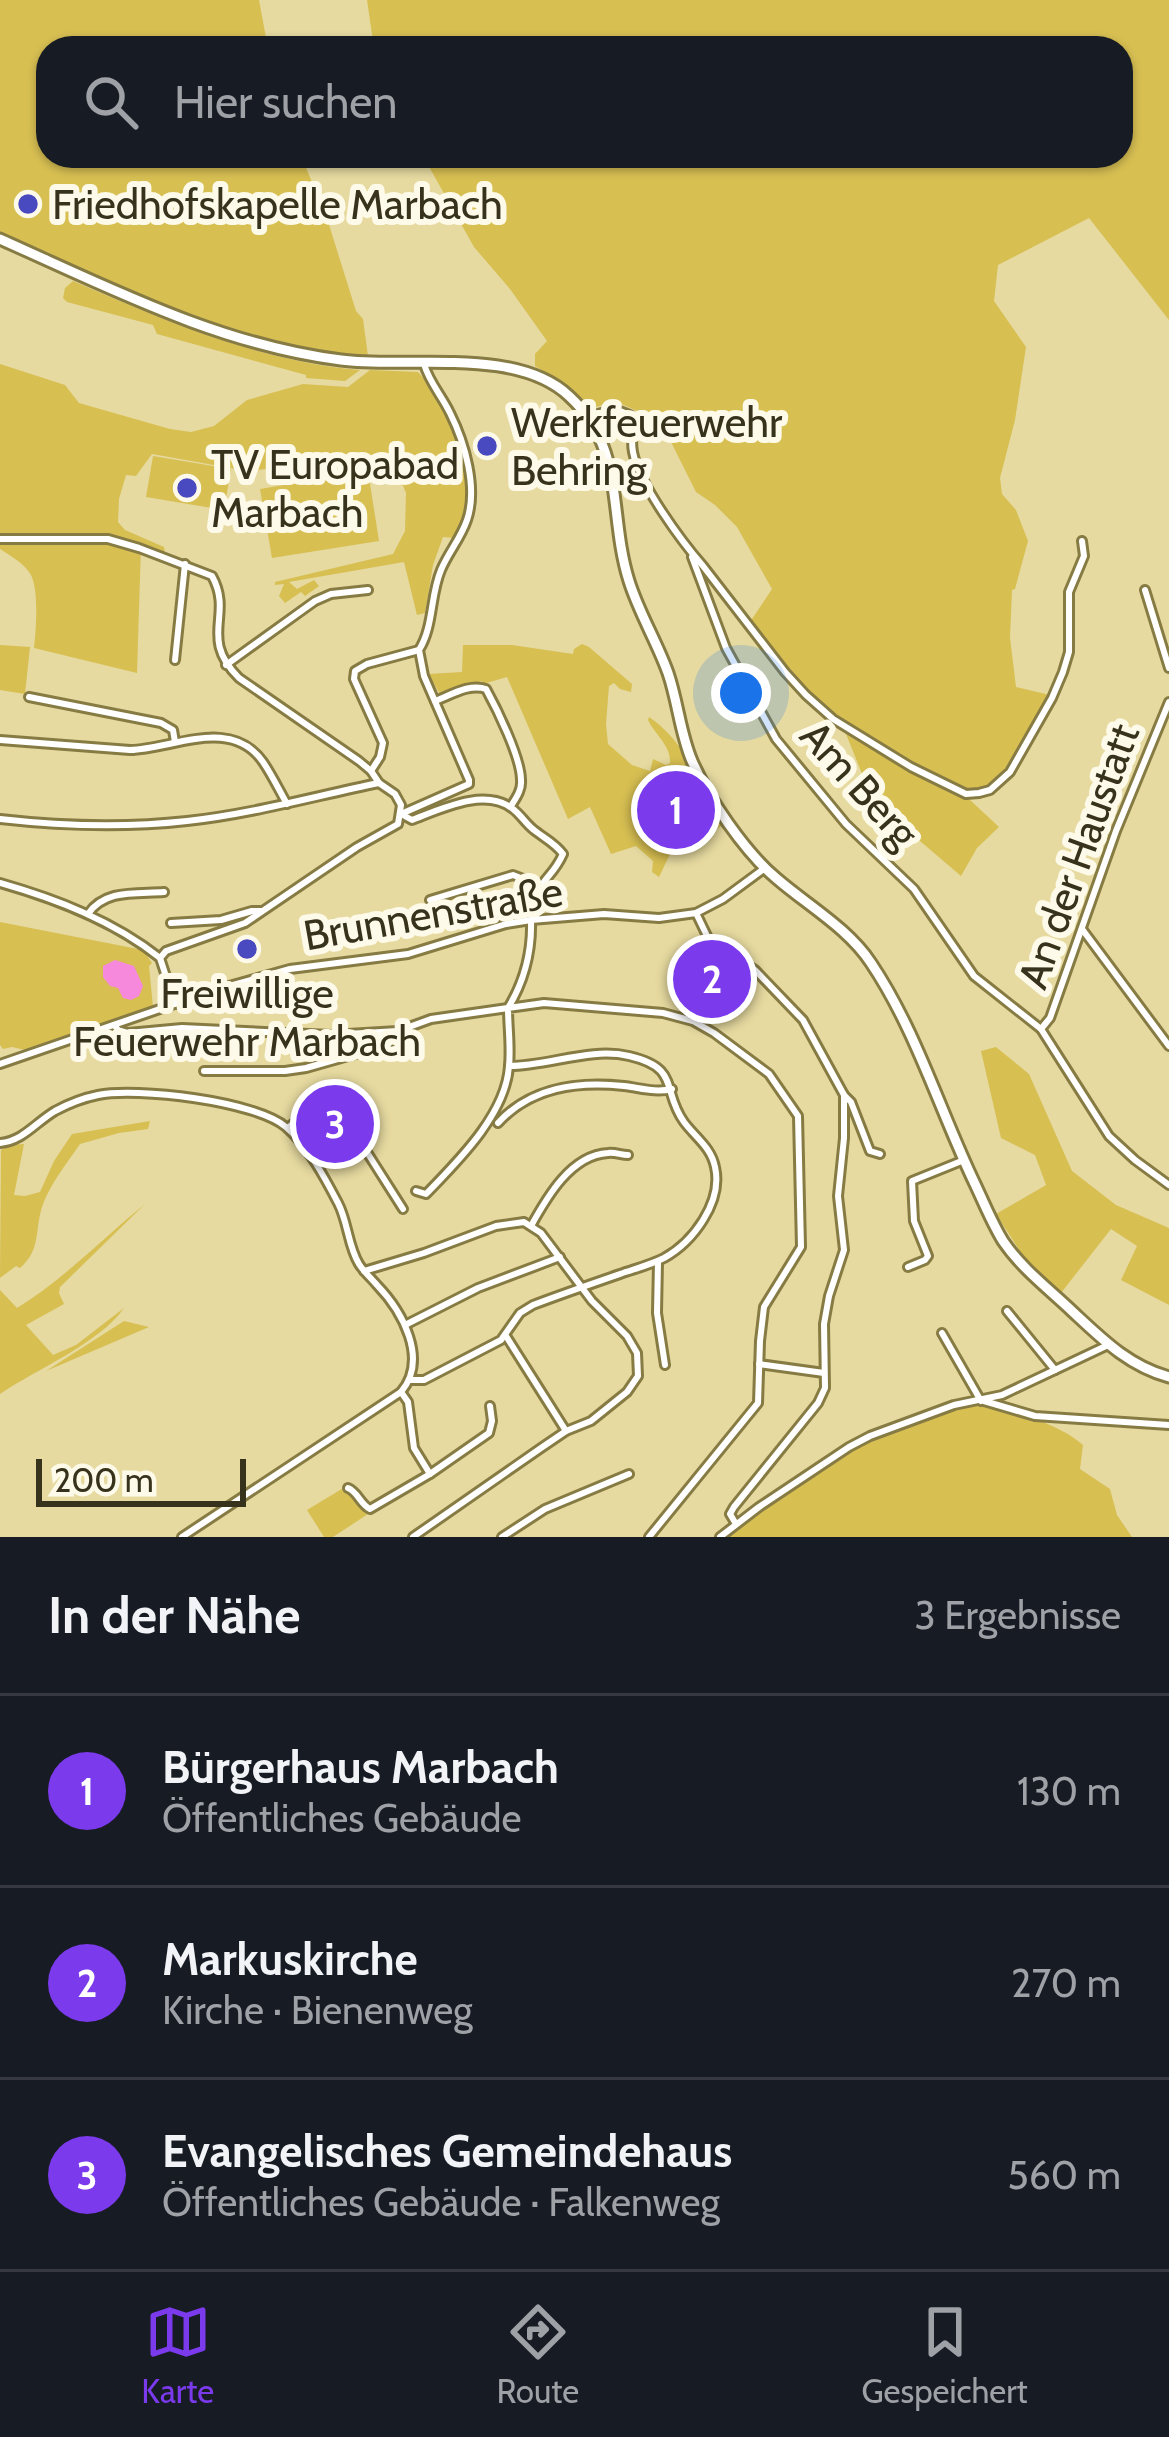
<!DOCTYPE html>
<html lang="de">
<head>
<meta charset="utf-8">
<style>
  :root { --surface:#171b24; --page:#242831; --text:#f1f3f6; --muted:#9ea1a6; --line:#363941; --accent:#7c3aed }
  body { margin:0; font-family:Cabin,sans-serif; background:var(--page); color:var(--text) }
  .scale { position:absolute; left:36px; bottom:30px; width:210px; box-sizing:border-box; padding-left:12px; border:6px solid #37321b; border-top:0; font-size:33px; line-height:42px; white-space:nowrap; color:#37321b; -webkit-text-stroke:9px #fefae9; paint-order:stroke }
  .you { position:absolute; left:741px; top:693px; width:42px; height:42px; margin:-30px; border:9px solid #fff; border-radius:50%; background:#1a73e8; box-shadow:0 0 0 18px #1a73e833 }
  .badge { display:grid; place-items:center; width:78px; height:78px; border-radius:50%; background:var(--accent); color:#fff; font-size:39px; font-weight:700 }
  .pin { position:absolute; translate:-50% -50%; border:6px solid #fff; box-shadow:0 3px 12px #0006 }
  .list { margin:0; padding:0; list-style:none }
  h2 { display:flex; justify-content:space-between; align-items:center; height:156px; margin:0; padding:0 48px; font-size:51px }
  h2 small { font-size:39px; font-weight:400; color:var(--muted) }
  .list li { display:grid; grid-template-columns:78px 1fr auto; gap:36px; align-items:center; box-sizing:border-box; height:192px; padding:0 48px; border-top:3px solid var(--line) }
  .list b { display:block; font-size:45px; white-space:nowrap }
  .list p { margin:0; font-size:39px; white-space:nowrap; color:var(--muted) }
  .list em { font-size:39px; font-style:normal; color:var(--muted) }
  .icon { flex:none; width:66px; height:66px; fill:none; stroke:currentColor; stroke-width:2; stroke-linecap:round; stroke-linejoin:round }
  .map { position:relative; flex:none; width:1169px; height:1537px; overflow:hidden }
  .search { position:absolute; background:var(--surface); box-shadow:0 3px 9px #0004; left:36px; right:36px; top:36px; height:132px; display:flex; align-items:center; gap:30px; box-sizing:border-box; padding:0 42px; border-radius:36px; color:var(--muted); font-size:45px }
  .sheet { height:732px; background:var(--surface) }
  nav { display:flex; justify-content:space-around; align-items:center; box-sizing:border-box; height:168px; border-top:3px solid var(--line); background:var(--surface); font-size:33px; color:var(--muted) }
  nav a { display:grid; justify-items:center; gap:6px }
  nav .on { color:var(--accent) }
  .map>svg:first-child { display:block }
  .green { fill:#d7bf52 }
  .water { fill:#f689db }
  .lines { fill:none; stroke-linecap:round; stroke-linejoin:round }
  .minor-casing { stroke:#877b44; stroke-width:12 }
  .secondary-casing { stroke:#877b44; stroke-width:15 }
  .minor { stroke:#fff; stroke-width:6 }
  .secondary { stroke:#fff; stroke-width:9 }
  .poi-dot { fill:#4a4ac0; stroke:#fefae9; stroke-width:4.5 }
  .labels { text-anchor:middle; stroke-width:12; stroke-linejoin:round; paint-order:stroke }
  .poi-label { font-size:42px; fill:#37321b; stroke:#fefae9; text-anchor:start }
  .street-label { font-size:42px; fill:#37321b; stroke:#fefae9 }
</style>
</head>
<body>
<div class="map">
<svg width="1169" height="1537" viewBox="0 0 1169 1537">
  <rect width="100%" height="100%" fill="#e6daa0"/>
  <g class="green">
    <path d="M0,0H259L268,48H48V156H301L326,215L356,311L363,319L368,356C248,363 107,282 0,233Z"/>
    <polygon points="367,0 1169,0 1169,320 1089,218 998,265 994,301 1026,347 1015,420 1000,478 1002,494 1016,510 1028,541 1015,589 1012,590 1010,638 1016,687 1050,695 1008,771 988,788 969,792 969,799 999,827 977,848 961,876 873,801 844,729 845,723 808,693 750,622 772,589 737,527 715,505 696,492 661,422 615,401 593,408 567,386 535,366 535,354 547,341 510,289 474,247 423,156 1121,156 1121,48 374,48"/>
    <path d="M73,281C166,321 258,361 360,370L345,381L306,378V375L157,334L153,325L67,302L63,298L65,288Z"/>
    <path d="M0,364L65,385L79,403L170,429L191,432L214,426L247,400L303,384L348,387L370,370L418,372C444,399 471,462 467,500C466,513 459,526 455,538L443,537L433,565L425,613L417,615L404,562L289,582L297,589L314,580L319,586L305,596L301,592L285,603L279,596L284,584L275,585V582L393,554L405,531L406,493L398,473L387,463L360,460L247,471L152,454L136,476L126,475L119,499L118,522L125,530L164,547L165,553L141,546L137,673L34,648C36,630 39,591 31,575C25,564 11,556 0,549Z"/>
    <polygon points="153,456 231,469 224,510 146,497"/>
    <polygon points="368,471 379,541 272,558 260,489"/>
    <path d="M582,644L589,647L632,684L631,692L620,689L614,683L609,686L606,724L608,744L632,765L650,771L653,759L666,765L670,763C671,745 655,735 648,720L649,717C684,740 702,786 723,822V825L714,831L711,825L717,823V819L684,766L640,793V799C657,815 659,830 672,850L659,877L652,872L653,861L636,846L611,854L590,807L568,819L507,677L483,684L482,681L440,694L428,674L462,672L463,645H512L573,654L574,649Z"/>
    <polygon points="0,645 30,647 25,694 0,690"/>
    <polygon points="0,922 143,950 152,963 149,966 153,1007 25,1050 12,1047 3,1049 0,1045"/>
    <polygon points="996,1047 1029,1074 1072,1171 1116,1205 1169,1228 1169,1305 1121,1280 1137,1246 1111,1229 1061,1293 1027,1262 996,1214 1046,1185 1035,1155 1001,1138 981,1051"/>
    <path d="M150,1121L148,1129L119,1133L80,1144C67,1163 51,1183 43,1204C34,1229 42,1249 20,1268L16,1266L0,1278L1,1150L9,1145L24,1144L14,1195L25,1196L40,1192L54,1161L72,1134Z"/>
    <path d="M145,1204L60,1287L59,1293L64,1304L26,1325L53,1355L76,1345L124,1308C100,1343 35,1370 0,1394V1290L17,1308C64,1279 102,1239 145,1204Z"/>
    <polygon points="124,1321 149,1327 46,1371"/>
    <path d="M981,1405C1011,1410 1060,1424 1083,1445L1080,1469L1110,1489L1117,1515L1132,1537H725C789,1481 897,1417 981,1405Z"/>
    <polygon points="345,1487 368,1514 333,1537 324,1537 307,1510"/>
  </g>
  <polygon class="water" points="115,960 134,966 143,986 139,996 131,1000 123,998 118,988 110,986 103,977 103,966"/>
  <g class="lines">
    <g class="minor-casing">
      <g id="minor">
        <path d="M588,417L615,409L630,415C636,429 630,438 633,452C639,484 682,542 703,566L785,672L806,695L833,719L911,767L966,794L979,793L990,790L1010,772L1052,698L1063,672L1069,652V592L1084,556L1082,541"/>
        <path d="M0,539H108L139,548L212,576C234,616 198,637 239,678L359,761L371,771L379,783L395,794L401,805L398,824L357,847L245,923L166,951L160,958L175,1004"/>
        <polyline points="692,557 726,648 776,739 846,824 914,889 974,976 1041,1029 1109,1136 1135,1160 1169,1185"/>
        <polyline points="1145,590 1169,668"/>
        <polyline points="175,660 185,564"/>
        <polyline points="226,665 315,601 331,594 368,590"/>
        <polyline points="29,697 161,723 173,730 175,742"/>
        <path d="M435,701C451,695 470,683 486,689C497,709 521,758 521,780C522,790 516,798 511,806"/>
        <path d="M0,740L130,750C173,749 231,716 263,762C272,775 279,790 287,804"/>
        <polyline points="371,771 380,757 383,743 354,679 355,671 367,664 419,650"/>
        <path d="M401,814L469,784V780L424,676L419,650C434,626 430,596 441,570C448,553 461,538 467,520C478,488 465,443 450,413C442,396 429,382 424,364"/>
        <path d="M403,815L412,820C441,809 485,787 513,809C521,815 526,824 534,830C544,838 555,843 563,854C549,885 536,874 536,919"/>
        <path d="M0,819C62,826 124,828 187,821C252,814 315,796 379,783"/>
        <path d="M0,883C56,899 114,921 160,958"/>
        <polyline points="430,900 513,875 539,885"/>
        <polyline points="696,913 709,940 755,970 803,1020 844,1095 851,1102 870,1151 880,1154"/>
        <path d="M88,914C105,889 136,894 164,892"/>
        <polyline points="171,923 221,920 252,911 260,911"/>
        <polyline points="1082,929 1169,1046"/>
        <path d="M115,1026L118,1030L128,1033L182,1028L331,1035L398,1031L431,1019L508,1008C525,980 532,952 531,920"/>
        <polyline points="1041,1029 1050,1018 1116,831 1169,702"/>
        <polyline points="0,1064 215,990 290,969 408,954 506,924 531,920 604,914 659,918 696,913 723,899 765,868"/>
        <polyline points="204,1071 285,1071 306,1068 387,1045 396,1037 398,1031"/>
        <path d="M498,1123C531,1087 577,1081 624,1086C641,1088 655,1093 672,1089"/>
        <path d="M288,1128C305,1112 318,1104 342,1113L403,1209"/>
        <path d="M0,1143C23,1141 35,1123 55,1111C68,1104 83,1098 98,1095C136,1087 256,1101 286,1127C308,1146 325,1178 338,1203C348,1222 348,1246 359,1264C364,1272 371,1278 377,1285C402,1311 429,1359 401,1392L182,1537"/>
        <path d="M416,1191L426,1194C458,1161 506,1114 509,1066C511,1047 508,1027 508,1008L544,1003L663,1013L693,1021L714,1033L769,1074L798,1116L801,1247L764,1307L760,1341L758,1403L649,1537"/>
        <path d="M531,1226C547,1197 571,1155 608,1153C615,1152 621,1155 628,1155"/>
        <polyline points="658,1262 657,1313 665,1365"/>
        <polyline points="908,1267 925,1260 928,1256 914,1221 912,1181 964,1160"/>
        <polyline points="364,1271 424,1253 496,1226 524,1222 541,1233 592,1301 627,1336 637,1353 638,1376 627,1392 591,1421 566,1431 541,1448 413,1537"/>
        <polyline points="1007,1311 1055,1370"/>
        <polyline points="405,1325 478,1288 560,1257"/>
        <polyline points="942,1333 981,1401"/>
        <polyline points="506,1336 566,1431"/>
        <polyline points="759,1364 824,1373"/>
        <path d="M409,1380H424L501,1340L520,1313L533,1305C562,1294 591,1284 620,1274C634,1269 650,1265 664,1258C693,1242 723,1202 715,1167C711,1147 695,1137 684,1122C661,1090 681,1068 629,1056C590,1047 549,1066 509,1066"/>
        <polyline points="401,1392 408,1402 414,1448 430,1474 489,1433 492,1421 490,1406"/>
        <polyline points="984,1401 1035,1416 1169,1425"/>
        <path d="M348,1488C358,1492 360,1504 370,1509L430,1474"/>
        <polyline points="736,1524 730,1514 734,1507 818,1403 825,1388 824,1324 829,1296 844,1250 838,1196 844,1138 844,1095"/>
        <polyline points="502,1537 545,1509 629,1474"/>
        <polyline points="720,1537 759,1507 849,1447 870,1436 954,1405 1002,1395 1108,1345"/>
      </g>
    </g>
    <g class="secondary-casing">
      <path id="secondary" d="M0,239C110,288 220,345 341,360C408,369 516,346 569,396C626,448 608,515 629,581C639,613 657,642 668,673C678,702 680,733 692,761C708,798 745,852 776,878C807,905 848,928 871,963C916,1030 940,1111 975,1184C984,1203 992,1223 1003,1241C1022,1269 1049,1289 1073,1312C1103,1340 1129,1366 1169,1377"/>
    </g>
    <use href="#minor" class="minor"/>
    <use href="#secondary" class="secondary"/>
  </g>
  <g class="poi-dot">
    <circle cx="28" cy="204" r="12"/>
    <circle cx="487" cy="446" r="12"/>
    <circle cx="187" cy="488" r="12"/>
    <circle cx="247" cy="949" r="12"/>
  </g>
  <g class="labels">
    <g class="poi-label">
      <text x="52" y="219">Friedhofskapelle Marbach</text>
      <text x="511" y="437">Werkfeuerwehr<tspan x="511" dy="48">Behring</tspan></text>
      <text x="211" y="479">TV Europabad<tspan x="211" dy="48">Marbach</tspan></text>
      <text x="247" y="1008" text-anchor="middle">Freiwillige<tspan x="247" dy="48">Feuerwehr Marbach</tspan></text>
    </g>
    <g class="street-label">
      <text transform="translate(860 784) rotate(48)" y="15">Am Berg</text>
      <text transform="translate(1078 856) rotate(-70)" y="15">An der Haustatt</text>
      <text transform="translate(433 913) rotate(-10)" y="15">Brunnenstraße</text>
    </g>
  </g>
</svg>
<div class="scale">200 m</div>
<div class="you"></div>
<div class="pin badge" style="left:676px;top:810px">1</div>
<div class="pin badge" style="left:712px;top:979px">2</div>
<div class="pin badge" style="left:335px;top:1124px">3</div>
<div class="search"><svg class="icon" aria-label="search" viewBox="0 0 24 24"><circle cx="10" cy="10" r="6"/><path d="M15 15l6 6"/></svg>Hier suchen</div>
</div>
<section class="sheet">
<h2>In der Nähe<small>3 Ergebnisse</small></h2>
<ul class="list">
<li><span class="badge">1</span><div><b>Bürgerhaus Marbach</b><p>Öffentliches Gebäude</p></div><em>130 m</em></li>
<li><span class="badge">2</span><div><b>Markuskirche</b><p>Kirche · Bienenweg</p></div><em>270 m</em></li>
<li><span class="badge">3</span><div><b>Evangelisches Gemeindehaus</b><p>Öffentliches Gebäude · Falkenweg</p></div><em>560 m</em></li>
</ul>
</section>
<nav>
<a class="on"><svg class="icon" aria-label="map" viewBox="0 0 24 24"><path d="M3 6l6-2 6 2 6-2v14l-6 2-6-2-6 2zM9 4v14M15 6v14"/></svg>Karte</a>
<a><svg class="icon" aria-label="directions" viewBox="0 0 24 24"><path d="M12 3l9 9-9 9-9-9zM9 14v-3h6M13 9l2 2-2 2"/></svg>Route</a>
<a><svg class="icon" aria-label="saved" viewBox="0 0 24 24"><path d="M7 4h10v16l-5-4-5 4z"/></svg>Gespeichert</a>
</nav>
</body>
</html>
